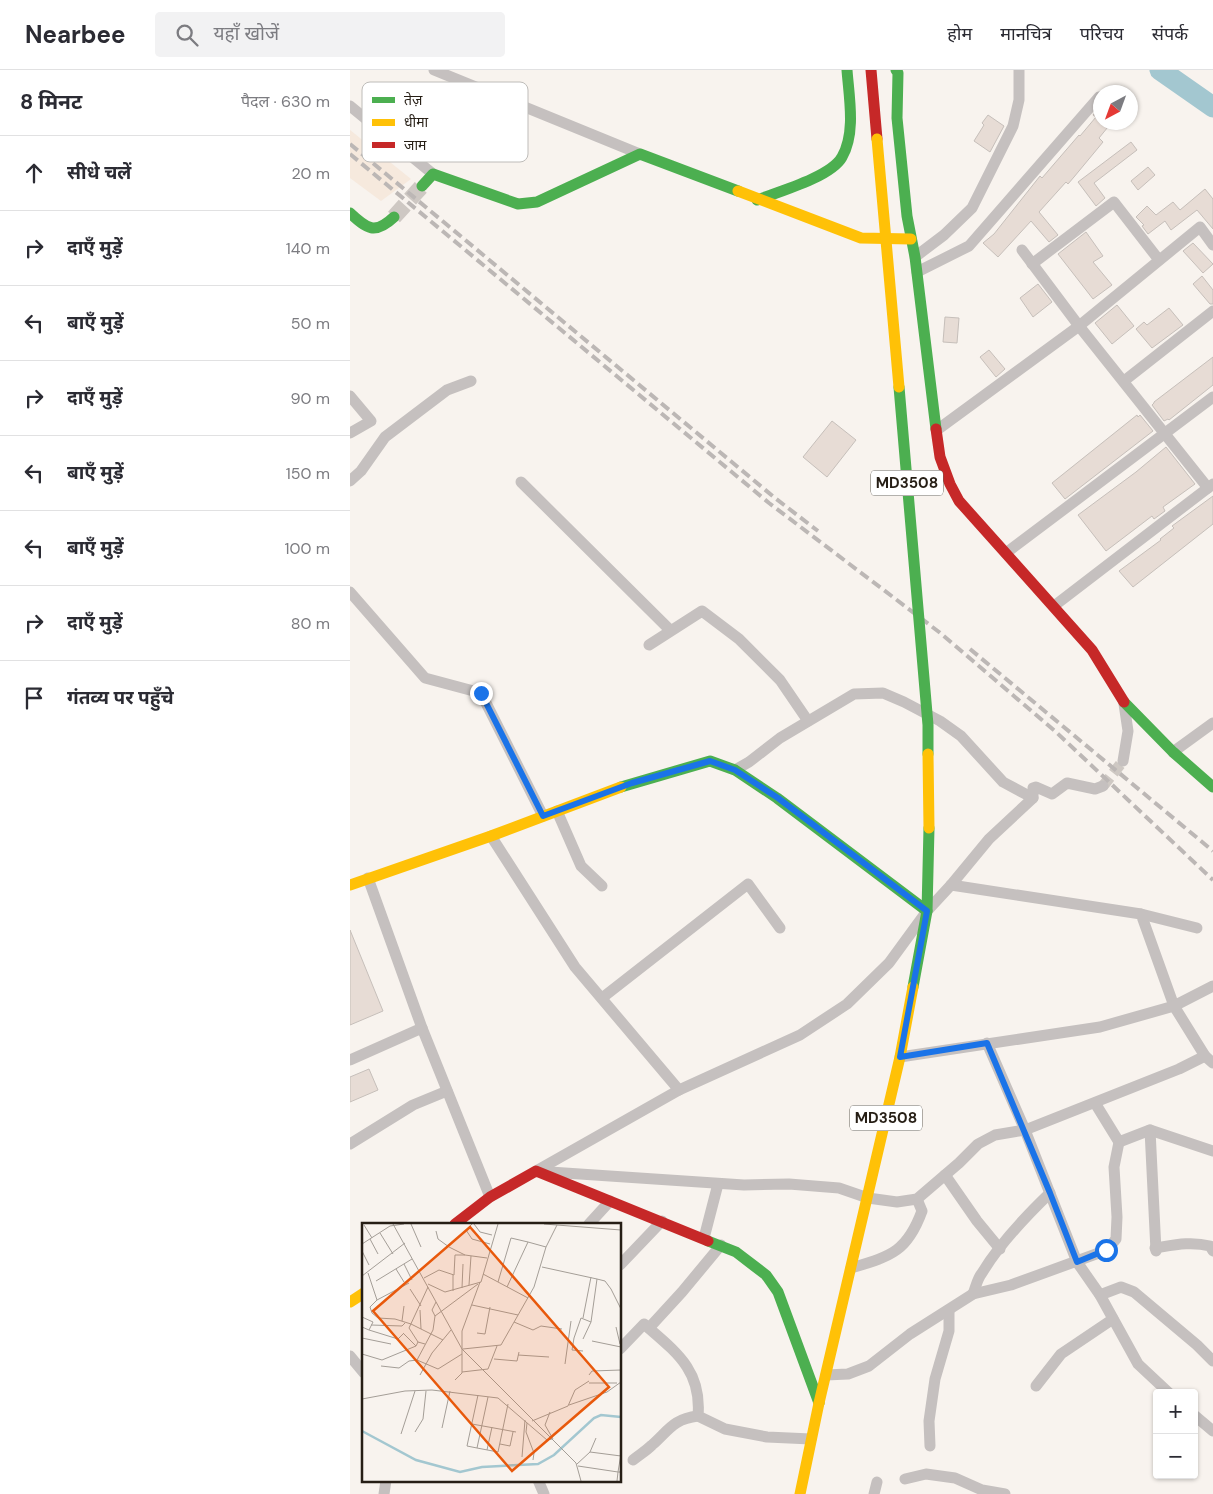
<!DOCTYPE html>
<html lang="hi">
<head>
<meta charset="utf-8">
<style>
  :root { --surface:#fff; --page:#f2f2f3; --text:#2b2b33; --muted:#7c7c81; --line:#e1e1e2 }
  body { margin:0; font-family:"DM Sans","Noto Sans Devanagari",sans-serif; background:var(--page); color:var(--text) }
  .controls { position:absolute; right:15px; bottom:15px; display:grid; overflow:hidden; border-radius:5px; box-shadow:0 1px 4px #0004 }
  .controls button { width:45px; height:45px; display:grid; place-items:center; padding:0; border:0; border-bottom:1px solid var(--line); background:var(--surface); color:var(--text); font:25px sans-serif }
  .compass { position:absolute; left:743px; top:15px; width:45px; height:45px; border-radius:50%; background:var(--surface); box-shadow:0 1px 4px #0004; rotate:221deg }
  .stop { position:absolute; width:15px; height:15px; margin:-11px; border:4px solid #1a73e8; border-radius:50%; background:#fff }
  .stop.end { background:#1a73e8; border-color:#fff; box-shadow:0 1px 5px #0008 }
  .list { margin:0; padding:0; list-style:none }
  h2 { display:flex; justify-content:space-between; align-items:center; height:65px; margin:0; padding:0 20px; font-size:21px }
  h2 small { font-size:16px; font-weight:400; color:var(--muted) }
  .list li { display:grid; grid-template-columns:32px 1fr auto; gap:15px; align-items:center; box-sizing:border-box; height:75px; padding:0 20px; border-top:1px solid var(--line) }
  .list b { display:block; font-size:19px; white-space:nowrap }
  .list em { font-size:16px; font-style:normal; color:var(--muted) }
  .icon { flex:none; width:28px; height:28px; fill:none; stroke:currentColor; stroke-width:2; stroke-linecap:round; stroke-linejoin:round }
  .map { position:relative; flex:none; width:863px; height:1424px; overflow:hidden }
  header { display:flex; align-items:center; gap:30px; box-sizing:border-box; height:70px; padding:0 25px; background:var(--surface); border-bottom:1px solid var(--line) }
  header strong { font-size:24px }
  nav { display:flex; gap:28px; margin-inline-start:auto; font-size:18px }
  .search { width:350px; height:45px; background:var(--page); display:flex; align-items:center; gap:12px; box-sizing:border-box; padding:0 18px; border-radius:5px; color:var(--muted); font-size:19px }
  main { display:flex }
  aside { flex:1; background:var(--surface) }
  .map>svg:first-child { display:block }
  .built { fill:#f6e9dd }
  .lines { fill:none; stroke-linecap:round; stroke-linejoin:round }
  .river { stroke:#a3c7d0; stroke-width:21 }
  .building { fill:#e7dcd5; stroke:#c6bfba }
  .street-tunnel { stroke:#cec8c3; stroke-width:11; stroke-dasharray:11 5.5; stroke-linecap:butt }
  .secondary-tunnel { stroke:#cec8c3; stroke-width:16; stroke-dasharray:16 8; stroke-linecap:butt }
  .street { stroke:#c5c0bf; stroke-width:11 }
  .fast { stroke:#4caf50; stroke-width:11 }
  .slow { stroke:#ffc107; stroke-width:11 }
  .jam { stroke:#c62828; stroke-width:11 }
  .rail { stroke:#bcb7b5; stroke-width:4; stroke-dasharray:10 5; stroke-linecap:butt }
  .fast-bridge { stroke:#4caf50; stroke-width:11 }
  .slow-bridge { stroke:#ffc107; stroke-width:11 }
  .route { stroke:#1a73e8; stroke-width:6 }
  .labels { text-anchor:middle; stroke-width:5; stroke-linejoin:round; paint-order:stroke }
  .shield { fill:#fff; stroke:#67625b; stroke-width:1 }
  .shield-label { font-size:15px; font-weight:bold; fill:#261e15 }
  .inset-river { fill:none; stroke:#a3c7d0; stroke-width:2.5 }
  .inset-road { fill:none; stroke:#a49e97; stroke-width:1 }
  .view { fill:#e8590c; fill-opacity:0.15; stroke:#e8590c; stroke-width:2.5 }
  .inset-edge { fill:none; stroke:#261e15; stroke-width:2.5 }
  .key { fill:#fff; stroke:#bebcb9; stroke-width:1 }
  .key-label { font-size:14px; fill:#261e15 }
</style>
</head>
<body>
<header>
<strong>Nearbee</strong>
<div class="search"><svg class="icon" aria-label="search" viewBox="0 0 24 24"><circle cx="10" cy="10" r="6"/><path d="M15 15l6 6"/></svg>यहाँ खोजें</div>
<nav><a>होम</a><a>मानचित्र</a><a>परिचय</a><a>संपर्क</a></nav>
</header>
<main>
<aside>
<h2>8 मिनट<small>पैदल · 630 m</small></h2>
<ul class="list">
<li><svg class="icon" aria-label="ahead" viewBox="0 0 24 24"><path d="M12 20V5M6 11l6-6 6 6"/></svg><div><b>सीधे चलें</b></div><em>20 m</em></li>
<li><svg class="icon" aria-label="right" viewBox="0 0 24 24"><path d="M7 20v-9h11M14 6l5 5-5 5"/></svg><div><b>दाएँ मुड़ें</b></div><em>140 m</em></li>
<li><svg class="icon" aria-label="left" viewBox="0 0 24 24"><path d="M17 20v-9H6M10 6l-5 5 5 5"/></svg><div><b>बाएँ मुड़ें</b></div><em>50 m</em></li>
<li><svg class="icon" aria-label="right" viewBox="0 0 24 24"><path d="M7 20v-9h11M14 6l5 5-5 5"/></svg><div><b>दाएँ मुड़ें</b></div><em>90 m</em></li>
<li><svg class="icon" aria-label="left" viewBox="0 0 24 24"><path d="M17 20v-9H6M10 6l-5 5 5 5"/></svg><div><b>बाएँ मुड़ें</b></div><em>150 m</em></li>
<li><svg class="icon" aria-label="left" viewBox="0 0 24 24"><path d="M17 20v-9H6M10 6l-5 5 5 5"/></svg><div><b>बाएँ मुड़ें</b></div><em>100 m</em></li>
<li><svg class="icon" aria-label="right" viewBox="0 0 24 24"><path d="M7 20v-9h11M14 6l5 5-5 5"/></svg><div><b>दाएँ मुड़ें</b></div><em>80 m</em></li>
<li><svg class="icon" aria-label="arrive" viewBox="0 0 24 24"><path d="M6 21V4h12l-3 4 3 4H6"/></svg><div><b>गंतव्य पर पहुँचे</b></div></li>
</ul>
</aside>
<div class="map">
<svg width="863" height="1424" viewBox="0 0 863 1424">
  <rect width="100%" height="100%" fill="#f8f3ee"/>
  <polygon class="built" points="0,60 61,109 31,131 0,108"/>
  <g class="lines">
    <polyline class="river" points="810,0 863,37"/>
  </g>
  <g class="building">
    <polygon points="750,37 750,52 762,52 749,68 753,72 724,107 718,114 716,112 689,142 708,165 699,172 681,151 648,187 633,173 644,164 690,106 692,108 729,65 730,66 746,47 743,45"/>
    <polygon points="638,45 654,56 640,82 624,71 634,55 632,53"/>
    <polygon points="781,72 787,80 744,113 755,128 746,136 728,112"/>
    <polygon points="798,97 805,105 788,120 781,111"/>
    <polygon points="855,119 863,129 863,159 847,140 821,160 815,151 798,164 792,156 794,155 786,147 797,136 806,145 823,132 830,140"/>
    <polygon points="736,162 753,186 743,192 762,215 743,229 708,184"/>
    <polygon points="843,173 863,194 853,203 833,181"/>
    <polygon points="852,206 863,220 863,234 860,234 843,214"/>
    <polygon points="688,214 702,232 683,247 670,228"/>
    <polygon points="767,235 784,256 762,274 745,253"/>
    <polygon points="819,238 833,255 802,278 786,259 794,252 797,255"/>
    <polygon points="595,247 609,248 607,273 593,272"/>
    <polygon points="639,280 655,299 646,307 630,287"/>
    <polygon points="863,287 863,315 819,350 818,349 814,351 802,335 804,333 804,332"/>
    <polygon points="787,345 788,347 790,345 803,361 715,429 702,413"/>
    <polygon points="482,351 506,370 477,407 453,387"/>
    <polygon points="816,377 845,414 813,437 815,441 804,449 802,446 756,481 728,445 786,402"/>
    <polygon points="863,426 863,454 783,517 769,501 811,470 810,469 824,458 822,456"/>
    <polygon points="0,860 33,941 0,955"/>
    <polygon points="19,999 28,1020 0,1032 0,1007"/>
  </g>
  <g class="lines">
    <polyline class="street-tunnel" points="753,716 773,691"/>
    <polyline class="secondary-tunnel" points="44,147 72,116"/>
    <g class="street">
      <polyline points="84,0 290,84"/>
      <polyline points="0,36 83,104"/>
      <polyline points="672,180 729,256 858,418"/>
      <polyline points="565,187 594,165 622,138 663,56 669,30 669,0"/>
      <polyline points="682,194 764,132 809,190"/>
      <polyline points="567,202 619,176 749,27"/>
      <polyline points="774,311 863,241"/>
      <polyline points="0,326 21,351 0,363"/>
      <polyline points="587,360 729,256 850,157 863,175"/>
      <polyline points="0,411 11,401 35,367 97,320 121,311"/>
      <polyline points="171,412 320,560"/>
      <polyline points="656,483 863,327"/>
      <polyline points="0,522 75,608 131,623 193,746"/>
      <polyline points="704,536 863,414"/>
      <polyline points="299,575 352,541 389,569 430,610 458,651"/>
      <polyline points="823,682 863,653"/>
      <polyline points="773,691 778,661 774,634"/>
      <polyline points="385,700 399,692 430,668 504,624 533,623 554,632 590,651 611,666 653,712 683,728"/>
      <polyline points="207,741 231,796 252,816"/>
      <polyline points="141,766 225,897 329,1020"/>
      <polyline points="18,808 72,958 140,1127"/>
      <polyline points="601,815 791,844 824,936 855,986 863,993"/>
      <polyline points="791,844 847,858"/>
      <polyline points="252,928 398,814 430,858"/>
      <polyline points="637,973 675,1060 727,1192 750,1225 788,1294 819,1323"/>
      <polyline points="550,987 750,957 824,936 863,916"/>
      <polyline points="0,990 72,958"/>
      <polyline points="745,1033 769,1072 800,1060 863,1081"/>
      <polyline points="800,1060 806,1181"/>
      <polyline points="0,1074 63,1035 97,1021"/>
      <polyline points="186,1101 329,1020 450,965 497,934 539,893 577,841 601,815 639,769 683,728 683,718 686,717 702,724 717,713 745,719 753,716"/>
      <polyline points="200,1102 394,1115 439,1114 489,1118 518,1128 547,1132 567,1129 609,1093 628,1074 645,1065 675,1060 829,999 855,986"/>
      <polyline points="595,1105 627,1151 650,1179"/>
      <polyline points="239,1154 260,1131"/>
      <polyline points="354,1168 368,1114"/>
      <path d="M805,1178C824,1175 841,1171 860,1176L863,1181"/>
      <polyline points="270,1195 312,1151"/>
      <path d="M501,1198C541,1186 557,1182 572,1141L567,1129"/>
      <path d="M623,1224C626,1217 627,1209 632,1203C650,1173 675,1147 700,1123"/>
      <polyline points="750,1225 771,1217 784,1222 847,1275 863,1291"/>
      <polyline points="299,1258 332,1222 371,1175"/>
      <path d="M270,1279L294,1254C326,1282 352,1300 348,1346L375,1359L417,1367L461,1369"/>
      <polyline points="0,1286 14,1303"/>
      <polyline points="476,1305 498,1304 519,1296 560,1264 623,1224 661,1215 757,1180 766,1169 767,1147 764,1097 769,1072"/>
      <polyline points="686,1316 711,1284 763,1249"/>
      <polyline points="844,1345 863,1361"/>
      <polyline points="580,1376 579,1351 585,1309 599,1261 599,1240"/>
      <path d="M283,1390C289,1385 296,1381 302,1375C319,1360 323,1349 348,1346"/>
      <polyline points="555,1409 576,1404 605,1408 632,1420 655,1424"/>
      <polyline points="188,1410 194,1424"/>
      <polyline points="34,1424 36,1410"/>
      <polyline points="524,1424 527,1412"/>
    </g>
    <g class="fast">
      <polyline points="546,0 548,3 547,48 557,146 565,187 586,359"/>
      <polyline points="72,116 83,104 168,134 187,132 290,84 388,121"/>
      <path d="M407,130C428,122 481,107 492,87C506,63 499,27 497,0"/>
      <path d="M0,143C17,159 25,165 44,147"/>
      <polyline points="774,632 823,682 863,717"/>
      <polyline points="271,717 360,691 385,700 427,728 577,841"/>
      <polyline points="563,917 577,841 579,758"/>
      <polyline points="358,1171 386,1182 416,1205 428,1222 469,1333"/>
    </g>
    <g class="slow">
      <polyline points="388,121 511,168 561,169"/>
      <polyline points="0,815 141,766 271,717"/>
      <polyline points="0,1232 14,1223"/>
      <polyline points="469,1333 550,987 563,917"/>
      <polyline points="450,1424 469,1333"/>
    </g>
    <g class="jam">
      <polyline points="521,0 527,69"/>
      <polyline points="586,359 590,387 600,414 609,431 742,580 774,632"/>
      <polyline points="105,1154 140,1127 186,1101 358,1171"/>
    </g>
    <g class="rail">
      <polyline points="0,74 425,428 468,461"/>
      <polyline points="0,84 419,433 589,562 706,662 863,810"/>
      <polyline points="620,579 863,781"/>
    </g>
    <polyline class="fast-bridge" points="549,317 578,655 578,684"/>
    <g class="slow-bridge">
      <polyline points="527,69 549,317"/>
      <polyline points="578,684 579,758"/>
    </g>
  </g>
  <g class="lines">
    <polyline class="route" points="131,623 193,746 282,713 360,691 385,700 428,728 577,841 550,987 637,973 700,1123 727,1192 756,1180"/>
  </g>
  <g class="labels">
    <g class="shield">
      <rect x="521" y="400.5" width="72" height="25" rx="4"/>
      <rect x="500" y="1035.5" width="72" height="25" rx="4"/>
    </g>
    <g class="shield-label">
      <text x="557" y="418">MD3508</text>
      <text x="536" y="1053">MD3508</text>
    </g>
  </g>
  <g transform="translate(12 1153)">
    <rect width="259" height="259" fill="#f8f3ee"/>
    <path class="inset-river" d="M0,208L54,237L98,249L120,244L176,241L192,232L232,195L239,192L259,194"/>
    <path class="inset-road" d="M31,1L100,126L214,240L219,258M49,1L59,24M110,1L104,7L110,16L128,21M112,1L118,9L130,12M182,1L259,7M2,2L10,15M74,8L76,16L87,24L103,32L125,35M18,10L31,31M8,16L16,31M0,21L28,3L42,1M0,28L7,42M42,41L50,57M180,44L235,56L229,99L219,95L212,115L210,127L221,128M34,46L42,59M6,50L15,77M121,51L166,75M0,53L43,20M62,55L77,47L92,52L93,32H103M235,56L243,58L249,66L259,86M14,58L50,36M136,59L149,15L166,19M47,60L15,77L8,84L10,90L16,95L33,96L49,101L81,117M66,61L83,69L119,59L136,1M107,62L109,33M145,64L166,19L184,24M100,65L101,41M48,66L59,83M91,68V52M110,82L156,92M58,87L59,106M73,93L70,87L74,79M0,94L11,99L7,107L0,104M221,95L229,54M40,98L42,83M152,99L171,107L179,103L200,106M9,102L40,103L43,100M254,104L258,121M7,107L36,116L42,110M41,110L54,123M115,110L123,111L128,84M0,115L29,121M221,116L229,99M230,118L259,124M56,119L47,105L66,64M101,126L139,122L172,64L184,24L195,2M0,131L20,137L54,123L56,119L63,121M156,132L187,134M132,136L155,138L157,129M55,137L71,107L73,93L116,61M203,141L209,98M19,143L37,145L47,138L55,137L76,146L100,131M100,149L126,146L135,123M58,152L70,130L89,107M227,152L230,148L259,147M93,157L100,150V108L118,59M227,160H255M116,172L105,223L115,225L126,174M0,176L43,168L70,167L136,175L185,217L190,216M207,182L245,169L259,159M188,189L183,202L191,216M170,198L206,183L213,167L227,158M165,200L164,209L172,230L171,237M110,201L154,209M80,205L88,168M53,209L61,196L64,168M39,211L53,168M138,221L148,223L151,209M115,225L136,229L146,181M125,227L130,204M228,229L234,215M259,231L256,249H259M160,234L163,197M215,241L228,229L259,233M216,243L256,249L255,258"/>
    <path class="view" d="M108,4L247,164L150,248L11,88Z"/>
    <rect width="259" height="259" class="inset-edge"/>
  </g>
  <rect x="12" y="12" width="166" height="80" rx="8" class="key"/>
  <rect x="22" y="27" width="23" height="6" fill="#4caf50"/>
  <rect x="22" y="49" width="23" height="7" fill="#ffc107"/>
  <rect x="22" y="72" width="23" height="6" fill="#c62828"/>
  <g class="key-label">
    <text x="54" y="35">तेज़</text>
    <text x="54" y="57">धीमा</text>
    <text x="54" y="80">जाम</text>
  </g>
</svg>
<div class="controls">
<button>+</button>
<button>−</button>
</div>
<svg class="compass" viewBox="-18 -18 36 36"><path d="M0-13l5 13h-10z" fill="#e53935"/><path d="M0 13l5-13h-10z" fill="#7c7c81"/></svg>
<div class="stop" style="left:756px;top:1180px"></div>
<div class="stop end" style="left:131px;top:623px"></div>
</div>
</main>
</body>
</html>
